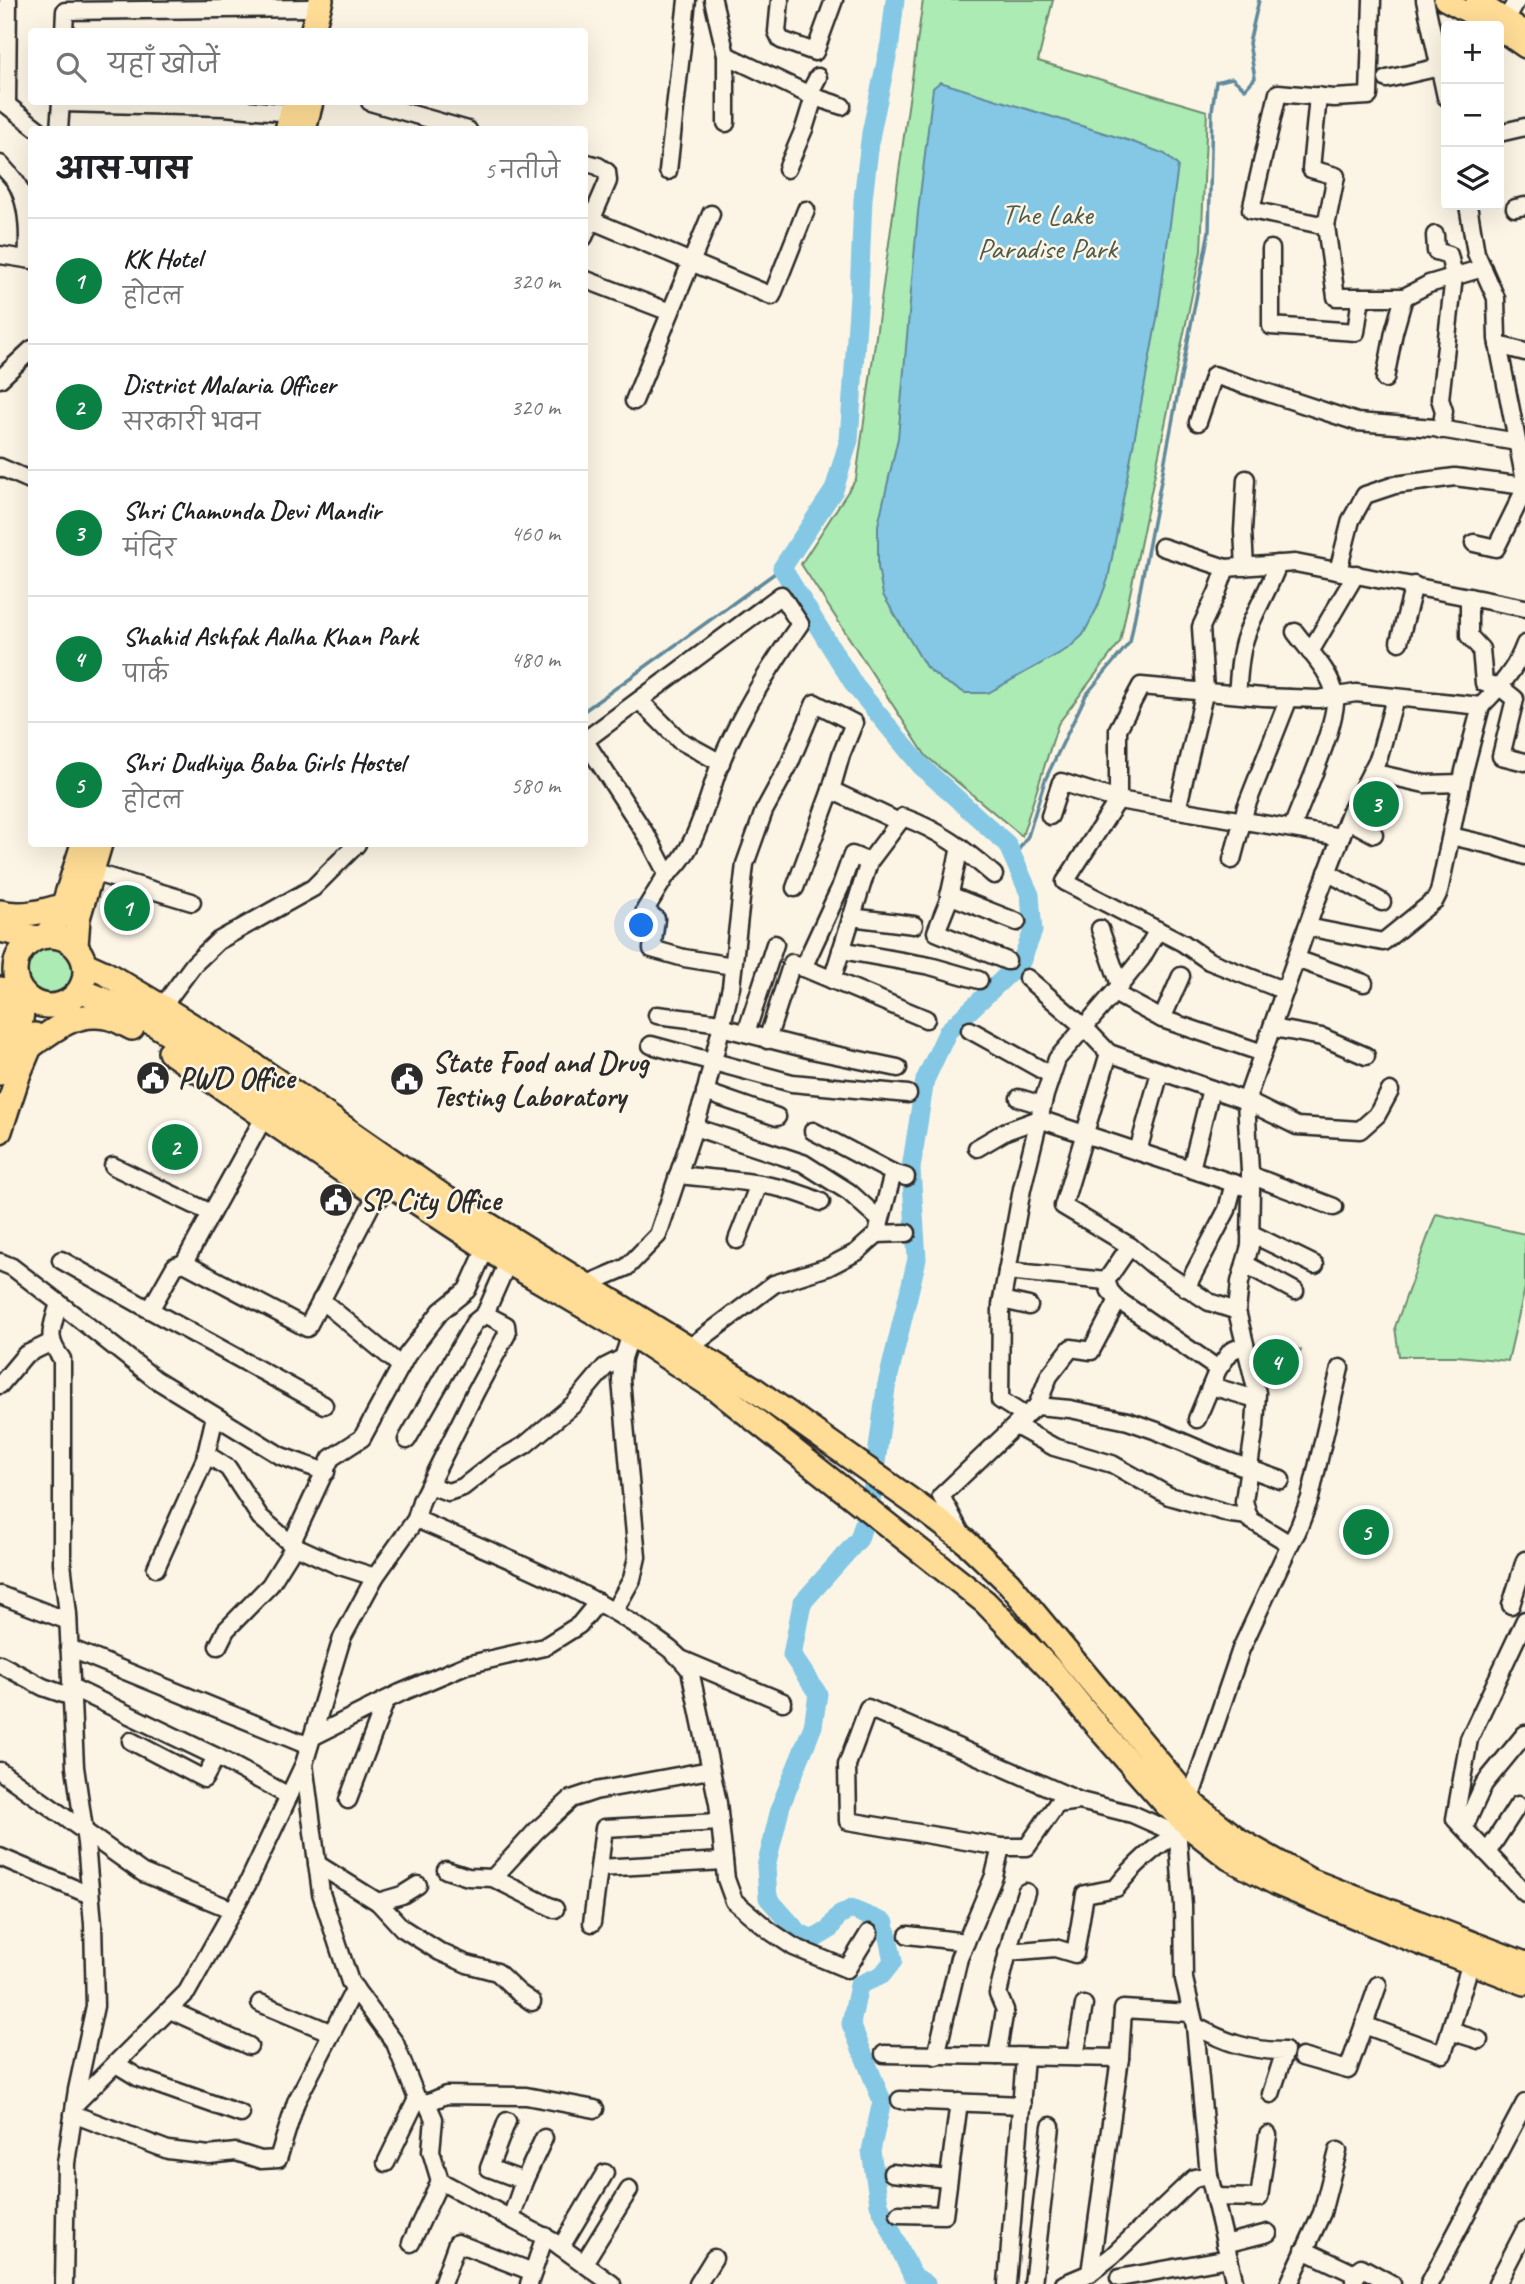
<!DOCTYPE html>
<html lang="hi">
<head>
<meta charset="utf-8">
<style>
  :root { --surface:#fff; --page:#f2f2f2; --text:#202124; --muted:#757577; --line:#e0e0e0; --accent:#0b8043 }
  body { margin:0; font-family:Caveat,"Playpen Sans Deva",sans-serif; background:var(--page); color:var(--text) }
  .controls { position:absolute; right:21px; top:21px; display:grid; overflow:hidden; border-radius:7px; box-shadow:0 7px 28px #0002 }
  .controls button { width:63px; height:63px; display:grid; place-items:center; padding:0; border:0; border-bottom:2px solid var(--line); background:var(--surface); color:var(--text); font:35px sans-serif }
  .you { position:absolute; left:642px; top:926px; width:24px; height:24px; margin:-18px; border:5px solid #fff; border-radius:50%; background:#1a73e8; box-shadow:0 0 0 10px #1a73e833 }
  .badge { display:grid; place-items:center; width:46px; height:46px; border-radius:50%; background:var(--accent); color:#fff; font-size:23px; font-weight:700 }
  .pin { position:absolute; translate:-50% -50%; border:4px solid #fff; box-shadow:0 2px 7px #0006 }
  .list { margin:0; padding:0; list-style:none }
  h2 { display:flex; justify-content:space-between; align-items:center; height:91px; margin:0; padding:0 28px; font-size:30px }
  h2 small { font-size:23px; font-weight:400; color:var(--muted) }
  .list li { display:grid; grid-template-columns:46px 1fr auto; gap:21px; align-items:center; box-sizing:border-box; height:126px; padding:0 28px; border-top:2px solid var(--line) }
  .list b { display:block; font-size:26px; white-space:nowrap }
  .list p { margin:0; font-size:23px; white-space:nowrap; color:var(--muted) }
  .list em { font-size:23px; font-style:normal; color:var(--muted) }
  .icon { flex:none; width:38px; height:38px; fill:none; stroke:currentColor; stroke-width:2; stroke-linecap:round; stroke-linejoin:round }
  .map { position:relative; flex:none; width:1525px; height:2284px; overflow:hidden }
  .search { position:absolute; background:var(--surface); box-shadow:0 7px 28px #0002; left:28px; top:28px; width:560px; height:77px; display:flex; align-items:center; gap:18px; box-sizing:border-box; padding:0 24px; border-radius:7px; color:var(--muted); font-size:26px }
  .panel { position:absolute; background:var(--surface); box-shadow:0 7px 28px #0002; left:28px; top:126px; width:560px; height:721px; border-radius:7px }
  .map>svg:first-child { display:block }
  .green { fill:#acebb3; stroke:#6c8b6f; stroke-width:2 }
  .water { fill:#84c8e5; stroke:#60899b; stroke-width:2 }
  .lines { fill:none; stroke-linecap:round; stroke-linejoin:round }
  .stream { stroke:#60899b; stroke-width:3.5 }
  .river { stroke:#84c8e5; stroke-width:19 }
  .minor-casing { stroke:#2b2b2b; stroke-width:21 }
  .major-casing { stroke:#2b2b2b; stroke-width:24 }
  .highway-casing { stroke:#2b2b2b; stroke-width:28 }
  .minor { stroke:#fcf5e5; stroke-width:16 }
  .major { stroke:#ffdd96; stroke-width:19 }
  .highway { stroke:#ffdd96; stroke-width:23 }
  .labels { text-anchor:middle; stroke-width:5; stroke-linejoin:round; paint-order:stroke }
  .park-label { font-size:30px; fill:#4b5b4d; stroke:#fcf5e5 }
  .poi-label { font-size:30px; font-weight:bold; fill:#2b2b2b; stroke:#fcf5e5; text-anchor:start }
</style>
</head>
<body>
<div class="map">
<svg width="1525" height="2284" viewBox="0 0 1525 2284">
  <rect width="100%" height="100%" fill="#fcf5e5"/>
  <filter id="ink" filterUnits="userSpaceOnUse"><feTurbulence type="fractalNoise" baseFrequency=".0143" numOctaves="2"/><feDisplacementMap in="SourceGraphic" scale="14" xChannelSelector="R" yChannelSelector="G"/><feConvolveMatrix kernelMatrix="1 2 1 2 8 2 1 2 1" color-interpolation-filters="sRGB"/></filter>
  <g filter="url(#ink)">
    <g class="green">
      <polygon points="923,0 1053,0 1038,61 1207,111 1201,251 1120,642 1058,724 1022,836 926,756 801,564 856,479"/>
      <circle cx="50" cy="970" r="23"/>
      <polygon points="1436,1214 1525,1234 1525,1288 1508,1361 1457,1356 1399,1356 1395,1327"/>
      <polygon points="1282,1342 1301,1350 1288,1382 1276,1374 1258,1372 1252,1352"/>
    </g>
    <polygon class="water" points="940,82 1130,141 1165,154 1178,166 1157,319 1108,579 1097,608 1083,635 1069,648 988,693 965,693 943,681 926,667 883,595 878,567 878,525 898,438 918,212 933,88"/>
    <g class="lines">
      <g class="stream">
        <polyline points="584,711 782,568"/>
        <polyline points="1013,858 1028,836 1045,780 1086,695 1130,642 1209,231 1212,111 1216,82 1232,78 1245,89 1255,78 1249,43 1259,0"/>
      </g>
      <polyline class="river" points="895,0 890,43 871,133 863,199 859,295 849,440 834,490 782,568 855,686 921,766 1007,844 1030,895 1033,931 1021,962 948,1031 925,1080 911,1168 917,1259 886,1388 871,1500 859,1539 802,1603 792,1655 818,1694 813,1726 781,1805 766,1867 768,1898 799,1933 814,1939 829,1930 838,1916 851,1909 885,1923 893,1961 882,1975 859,1985 851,2024 882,2101 871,2151 879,2204 912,2275 926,2284"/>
      <g class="minor-casing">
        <g id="minor">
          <polyline points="713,0 726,55 814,97 842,106"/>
          <polyline points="780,0 777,32 781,40 815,52 834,0"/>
          <polyline points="1372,0 1369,96 1334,98 1278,93 1251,210 1326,226 1336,297 1404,297 1429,284 1483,268"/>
          <polyline points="1425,0 1446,97"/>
          <polyline points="1507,18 1517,0"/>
          <polyline points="64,32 65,11 310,8"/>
          <polyline points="1387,79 1440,67"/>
          <polyline points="809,94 818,77"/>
          <polyline points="1318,96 1311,169 1336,176 1326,226"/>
          <polyline points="0,102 7,105 39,130"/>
          <polyline points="370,102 468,130"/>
          <polyline points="61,103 224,107 291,113"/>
          <polyline points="7,105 8,0"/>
          <polyline points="726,123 726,55"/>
          <polyline points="59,130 61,102"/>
          <polyline points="1499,133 1525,127"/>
          <polyline points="584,162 598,166 607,172 608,181 584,237"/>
          <path d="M0,164C6,171 14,178 18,186C29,208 29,235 27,259"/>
          <polyline points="787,169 804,129 814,97"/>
          <polyline points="668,171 687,0"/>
          <polyline points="1468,205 1476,253 1496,298 1497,339 1525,481"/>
          <polyline points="1515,208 1525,206"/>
          <polyline points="591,220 772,296 806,210"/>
          <polyline points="1435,235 1436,251 1449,255 1454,276 1440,399 1444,411 1441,430"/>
          <polyline points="1271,249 1271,326 1356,332 1361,297"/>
          <polyline points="0,255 32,260"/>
          <polyline points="584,279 670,312"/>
          <polyline points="1498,345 1525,352"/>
          <polyline points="0,379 32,349"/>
          <polyline points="1385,379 1394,332 1404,297"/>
          <polyline points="634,401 711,214"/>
          <polyline points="1198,422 1214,375 1357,422 1434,428 1517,442"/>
          <polyline points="0,467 32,481"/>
          <polyline points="1474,543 1496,548 1525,489"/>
          <polyline points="1162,547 1226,568 1295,563 1525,608"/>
          <polyline points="1245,567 1243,531 1246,479"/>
          <polyline points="1338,571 1351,520 1365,495 1395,485 1455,477 1525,486"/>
          <polyline points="1469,597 1469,636 1481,649 1484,683 1500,687 1515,699 1501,756 1525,762"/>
          <polyline points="1399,642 1414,585"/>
          <polyline points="1310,652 1356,574"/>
          <path d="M1237,694C1239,676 1239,656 1245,639C1253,613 1269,590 1278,564"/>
          <polyline points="640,701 679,740 721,763"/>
          <path d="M584,741L781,595L800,624C769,668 740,714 720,764C708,796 696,853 667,874"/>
          <polyline points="585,741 650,841 667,874 645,910 656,919 652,949 684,958 733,966"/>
          <polyline points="1371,772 1425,784 1461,783"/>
          <polyline points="831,790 899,822"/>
          <polyline points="1177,810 1205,690 1201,627 1217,593 1226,568"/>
          <polyline points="1050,816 1061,782 1118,800 1341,837"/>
          <polyline points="1348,820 1374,834"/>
          <path d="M1292,828C1302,800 1339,721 1335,695C1331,672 1309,651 1295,632"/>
          <polyline points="1451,836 1494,846 1525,856"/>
          <polyline points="960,847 948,902 936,932 1007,961"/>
          <polyline points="1232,860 1246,807 1289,698"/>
          <polyline points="92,872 192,902"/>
          <polyline points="1327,872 1382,902"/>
          <polyline points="949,895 1017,922"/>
          <polyline points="851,917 914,925"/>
          <polyline points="1307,927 1383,942 1435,900 1439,892 1464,771 1481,706"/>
          <polyline points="1100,929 1120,985"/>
          <polyline points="841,950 930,966 979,980"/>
          <polyline points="1296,959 1364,983"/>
          <polyline points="803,968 840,888 852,855 869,862"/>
          <polyline points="1027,978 1084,1027 1109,1053 1246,1101 1297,1126 1360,1130 1377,1115 1390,1091"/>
          <path d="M832,980L869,862L903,817C941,831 964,849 994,875"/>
          <path d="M1285,991L1209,961L1183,943L1065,882L1118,800V729L1141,686L1263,697L1318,699L1356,693L1481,706C1500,687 1516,669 1525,644"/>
          <polyline points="1114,993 1162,1019 1263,1053"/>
          <polyline points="162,1007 194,964 218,941 313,888 357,844"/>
          <polyline points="657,1015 722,1023"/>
          <polyline points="1162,1019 1181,976"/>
          <polyline points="721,1027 812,1050 898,1068"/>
          <polyline points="1273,1028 1322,1037 1366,1056"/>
          <polyline points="970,1030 1051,1075"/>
          <polyline points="746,1033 775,944"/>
          <polyline points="767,1040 792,963 926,1019"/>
          <polyline points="651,1045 792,1083 908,1094"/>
          <polyline points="1109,1053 1063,1206 1130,1246 1154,1266 1209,1302 1237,1311"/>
          <polyline points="705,1092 777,1117"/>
          <polyline points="1019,1098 1042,1105"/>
          <polyline points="694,1127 803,1163 849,1192 880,1220"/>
          <polyline points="813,1131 893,1173 906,1177"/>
          <polyline points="977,1148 1006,1131 1039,1119 1251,1189"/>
          <polyline points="1138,1151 1160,1072"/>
          <polyline points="113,1166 211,1213"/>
          <polyline points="1191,1169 1211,1089"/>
          <path d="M678,1175C725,1180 777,1181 821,1202"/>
          <polyline points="1250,1175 1334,1207"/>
          <polyline points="1250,1233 1315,1265"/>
          <polyline points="877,1234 907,1233"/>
          <polyline points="737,1240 759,1184"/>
          <polyline points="61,1260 150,1310 324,1405"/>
          <path d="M0,1262L12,1267L59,1303C52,1329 45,1337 62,1359V1563L68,1614L75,1767L86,1843L93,1924L95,2006L77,2090L66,2163L64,2284"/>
          <polyline points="184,1263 307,1328 381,1186"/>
          <polyline points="1245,1264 1295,1291"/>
          <polyline points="1007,1271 1106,1281 1130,1246"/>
          <polyline points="1106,1281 1110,1291 1118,1300 1218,1369"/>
          <polyline points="585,1285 627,1267 658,1235 704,1098 731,987 745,864 764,811 789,765 815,703 854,723 841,755 831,790 795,888"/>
          <polyline points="1186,1288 1227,1210 1234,1183"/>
          <polyline points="321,1300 401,1366"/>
          <polyline points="1002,1300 1029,1306"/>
          <polyline points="59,1303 155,1379 281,1456 326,1472"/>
          <polyline points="150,1310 175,1266 184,1263 268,1110"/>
          <polyline points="689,1348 774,1284 828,1267 857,1252 877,1234 893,1173"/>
          <polyline points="0,1385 25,1355 52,1342"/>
          <polyline points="1211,1386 1256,1399"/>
          <polyline points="1037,1406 1070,1409 1128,1421 1157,1431 1220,1458 1281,1480"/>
          <polyline points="1030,1412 1037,1406 1049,1376 1071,1348 1091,1351 1118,1300"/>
          <polyline points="1197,1419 1218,1369 1231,1351 1245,1345"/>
          <polyline points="1016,1426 1054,1447 1112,1464 1169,1496 1231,1514 1249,1516"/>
          <polyline points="407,1440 474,1323 485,1314"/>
          <polyline points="206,1454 228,1468 260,1517 291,1544 337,1565 375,1577"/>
          <polyline points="429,1485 448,1492 463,1487 495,1462 525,1445 574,1404 605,1367 623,1358"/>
          <path d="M416,1519C491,1552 568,1581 637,1626C657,1640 675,1650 690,1670L718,1803L726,1879L734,1901L770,1931L794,1947L847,1969L869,1933"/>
          <polyline points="962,1535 941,1496 1025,1416 1000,1400 1001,1305 1022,1189 1045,1095 1057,1059 1117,989 1141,959 1158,930"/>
          <polyline points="291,1544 331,1458 362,1438 407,1355 441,1311 467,1290 486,1248"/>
          <polyline points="1290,1544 1297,1532 1310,1498 1340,1368"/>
          <polyline points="156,1568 205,1459 215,1416"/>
          <polyline points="0,1595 68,1621"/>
          <polyline points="1511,1605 1525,1560"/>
          <polyline points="614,1611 632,1579 637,1557 621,1380 623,1358 631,1334"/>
          <polyline points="1525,1620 1469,1739 1455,1819 1525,1893"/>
          <polyline points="218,1646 226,1630 270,1585 295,1545"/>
          <polyline points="69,1648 309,1746"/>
          <polyline points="683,1660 783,1702"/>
          <polyline points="0,1664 43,1687 72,1697"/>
          <polyline points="71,1687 219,1758 289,1796"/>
          <polyline points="312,1737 400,1693 466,1665 544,1647 579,1625 598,1602"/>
          <polyline points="131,1741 204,1779 216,1757"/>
          <polyline points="304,1764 321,1893 350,1982 395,2043 417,2099 427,2103 434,2119 431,2151 440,2181 554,2242 612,2284"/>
          <polyline points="0,1771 143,1873 233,1910"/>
          <polyline points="1190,1799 1241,1649 1290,1544 1249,1519 1244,1501 1255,1426 1257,1393 1237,1311 1240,1282 1250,1246 1251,1189 1246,1101 1313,910 1350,813 1379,757 1395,698"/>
          <polyline points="348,1800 386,1700"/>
          <polyline points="1080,1801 1057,1804 1027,1847 1001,1847 848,1821 847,1765 868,1708 1080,1801 1132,1814 1177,1834"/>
          <polyline points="1177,1826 1183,1906 1184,1979 1195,2026 1209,2175 1235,2284"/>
          <polyline points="1464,1828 1484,1784 1525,1734"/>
          <polyline points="1487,1853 1518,1805"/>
          <polyline points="0,1857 90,1895"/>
          <polyline points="317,1864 378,1902 402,1895 418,1885"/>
          <polyline points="599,1868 724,1861"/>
          <polyline points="446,1870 468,1877 493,1878 555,1909"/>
          <polyline points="493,1878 536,1831 571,1799 595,1791 710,1770"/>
          <polyline points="378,1902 402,1928 440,1952 467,1964 497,1972 519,1993 532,2002"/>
          <polyline points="592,1923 604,1828 720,1822"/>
          <polyline points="908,1935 966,1942"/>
          <path d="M1007,1952L1055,1948L1075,1954L1085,1894L1116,1888C1134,1865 1152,1848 1177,1834"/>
          <polyline points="260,2003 332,2033"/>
          <polyline points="170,2010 249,2046"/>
          <polyline points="1364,2025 1443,2054 1471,1962"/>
          <path d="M1195,2026C1225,2042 1249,2051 1285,2051L1271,2094"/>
          <polyline points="1450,2031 1479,2040"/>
          <polyline points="884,2054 1120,2058"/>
          <polyline points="936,2056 959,1958 994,1876 1001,1847"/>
          <polyline points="997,2056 1005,2010 998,1994 1012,1935 1026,1892"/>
          <polyline points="1075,2057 1084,2005"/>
          <polyline points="1302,2057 1348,2070 1378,1985"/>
          <polyline points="116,2064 139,2078 241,2114"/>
          <polyline points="900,2100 1022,2105"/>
          <polyline points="427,2103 446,2095 526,2096 595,2109"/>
          <polyline points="75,2104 187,1992 248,1883 304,1764 342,1638 375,1577 416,1519 421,1501 476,1391 507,1334 506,1325 485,1314 508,1262"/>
          <polyline points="73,2114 168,2150 209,2155 236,2152 261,2160 278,2159 296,2102 355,1988"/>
          <polyline points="507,2121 489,2168 524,2181"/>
          <polyline points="386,2163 417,2099"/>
          <polyline points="892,2173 948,2179"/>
          <polyline points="1214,2197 1259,2198 1268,2135"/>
          <polyline points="899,2214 944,2215 959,2102"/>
          <polyline points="511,2218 524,2181 544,2138"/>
          <polyline points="411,2243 440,2181"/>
          <polyline points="1225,2244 1268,2233"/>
          <polyline points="561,2247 605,2173"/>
          <polyline points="1304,2250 1357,2275"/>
          <polyline points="584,2263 629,2190"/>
          <polyline points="1090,2273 1120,2058 1123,2009 1190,2013"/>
          <polyline points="1119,2278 1229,2258"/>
          <polyline points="1354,2280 1361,2267 1392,2284"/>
          <polyline points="442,2284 457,2243 533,2272"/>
          <polyline points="529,2284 545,2236"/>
          <polyline points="698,2284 714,2258"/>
          <polyline points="1007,2284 1025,2057"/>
          <polyline points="1033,2284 1051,2126"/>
          <polyline points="1064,2284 1090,2273 1112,2256 1194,2178 1209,2175"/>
          <polyline points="1289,2284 1322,2213 1338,2151"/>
          <polyline points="1429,2284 1525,2103"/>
          <polyline points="1497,2284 1525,2230"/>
        </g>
      </g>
      <g class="major-casing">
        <g id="major">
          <polyline points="1444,0 1493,26"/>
          <polyline points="1476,0 1525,31"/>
          <polyline points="1499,30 1525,48"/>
        </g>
      </g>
      <g class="highway-casing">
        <g id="highway">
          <polyline points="312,32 321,0"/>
          <polyline points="287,130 294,102"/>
          <polyline points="304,130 311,102"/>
          <path d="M0,912C22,917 43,912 64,905"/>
          <polyline points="0,930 37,938"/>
          <circle cx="50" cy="971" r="35"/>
          <polyline points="46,936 61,913 83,844"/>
          <polyline points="76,946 78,918 100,844"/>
          <polyline points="85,964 105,973 162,1007 241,1056 447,1199 751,1387 919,1506 965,1541 1009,1583 1195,1806 1240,1841 1309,1880 1525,1964"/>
          <path d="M0,989C8,1008 4,1028 1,1047"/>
          <polyline points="80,990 126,1009 156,1025 238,1078 403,1193 503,1259 631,1334 716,1389 985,1602 1053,1672 1097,1726 1165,1803 1191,1828 1229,1858 1276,1883 1392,1932 1525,1983"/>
          <path d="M30,1047C53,1030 76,1011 106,1017C115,1018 124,1024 132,1028"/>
          <polyline points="170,1052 378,1195"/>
          <polyline points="0,1073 21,1020 24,995"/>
          <polyline points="0,1131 19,1073 35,1035"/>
        </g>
      </g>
      <use href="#minor" class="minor"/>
      <use href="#major" class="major"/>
      <use href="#highway" class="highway"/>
    </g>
  </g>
  <defs>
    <g id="civic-disc" transform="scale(1.75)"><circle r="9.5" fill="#2b2b2b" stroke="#fcf5e5"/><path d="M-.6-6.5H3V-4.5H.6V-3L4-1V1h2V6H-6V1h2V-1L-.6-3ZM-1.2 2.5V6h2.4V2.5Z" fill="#fff"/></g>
  </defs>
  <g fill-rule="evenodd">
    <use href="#civic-disc" x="153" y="1078"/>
    <use href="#civic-disc" x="407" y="1079"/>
    <use href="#civic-disc" x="336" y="1200"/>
  </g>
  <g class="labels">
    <g class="park-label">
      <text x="1047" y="224">The Lake<tspan x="1047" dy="34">Paradise Park</tspan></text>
    </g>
    <g class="poi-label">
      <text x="432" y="1072">State Food and Drug<tspan x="432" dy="34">Testing Laboratory</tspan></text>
      <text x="178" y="1088">PWD Office</text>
      <text x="360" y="1210">SP City Office</text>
    </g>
  </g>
</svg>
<div class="controls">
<button>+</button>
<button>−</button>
<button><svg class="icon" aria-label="layers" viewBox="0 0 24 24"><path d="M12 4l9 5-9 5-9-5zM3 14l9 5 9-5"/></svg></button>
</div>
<div class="you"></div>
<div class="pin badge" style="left:127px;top:908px">1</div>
<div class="pin badge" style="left:175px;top:1147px">2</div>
<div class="pin badge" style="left:1376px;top:804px">3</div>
<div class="pin badge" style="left:1276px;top:1362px">4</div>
<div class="pin badge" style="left:1366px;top:1532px">5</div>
<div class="search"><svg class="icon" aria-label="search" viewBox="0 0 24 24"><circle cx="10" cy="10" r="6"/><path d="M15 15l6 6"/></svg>यहाँ खोजें</div>
<section class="panel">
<h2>आस-पास<small>5 नतीजे</small></h2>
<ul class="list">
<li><span class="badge">1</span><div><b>KK Hotel</b><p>होटल</p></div><em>320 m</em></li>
<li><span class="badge">2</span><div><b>District Malaria Officer</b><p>सरकारी भवन</p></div><em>320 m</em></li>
<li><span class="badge">3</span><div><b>Shri Chamunda Devi Mandir</b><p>मंदिर</p></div><em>460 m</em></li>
<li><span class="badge">4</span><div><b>Shahid Ashfak Aalha Khan Park</b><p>पार्क</p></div><em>480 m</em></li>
<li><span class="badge">5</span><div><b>Shri Dudhiya Baba Girls Hostel</b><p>होटल</p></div><em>580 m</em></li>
</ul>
</section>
</div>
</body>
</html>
